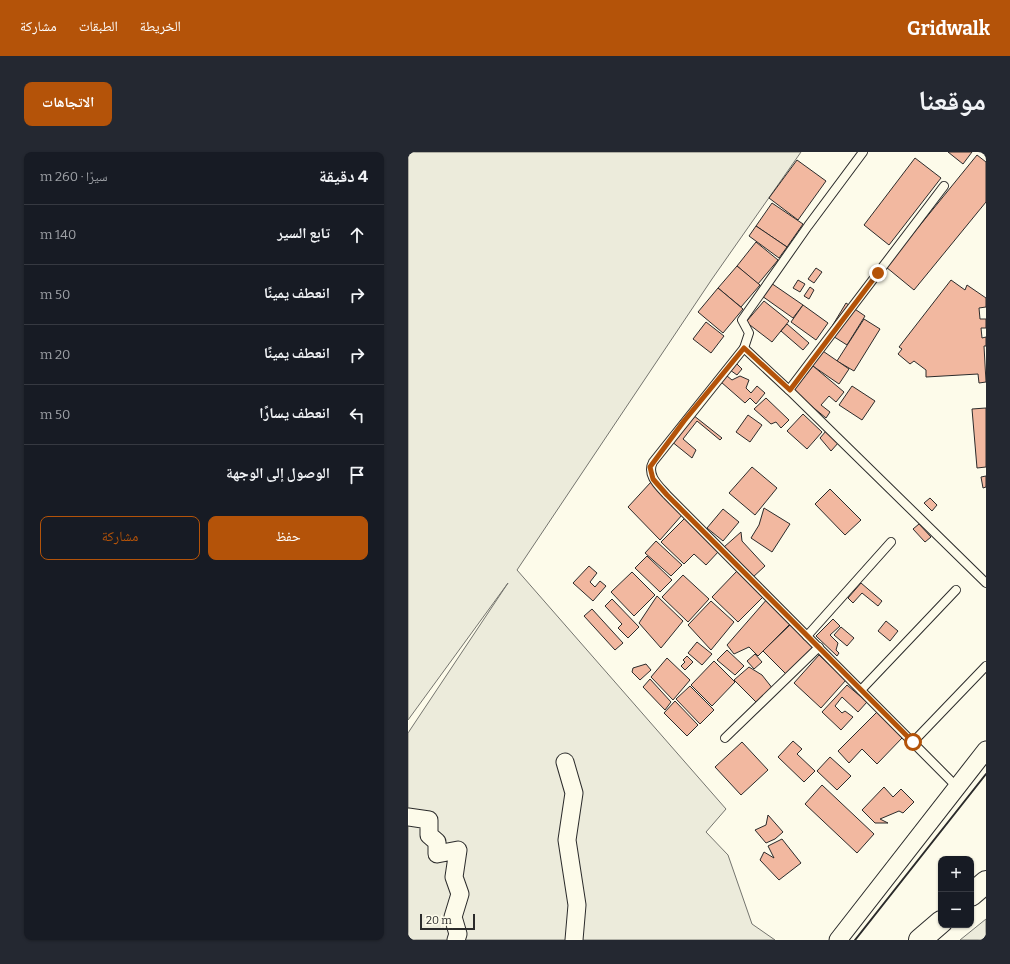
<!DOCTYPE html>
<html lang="ar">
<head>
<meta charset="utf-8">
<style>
  :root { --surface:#171b24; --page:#242831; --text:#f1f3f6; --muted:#9ea1a6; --line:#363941; --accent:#b45309 }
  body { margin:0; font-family:Bitter,"Noto Naskh Arabic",serif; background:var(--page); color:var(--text); direction:rtl }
  .controls { position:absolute; right:12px; bottom:12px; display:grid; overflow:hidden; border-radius:8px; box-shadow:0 1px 3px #0004 }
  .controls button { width:36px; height:36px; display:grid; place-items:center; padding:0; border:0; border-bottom:1px solid var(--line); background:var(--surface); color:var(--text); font:20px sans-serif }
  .scale { position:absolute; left:12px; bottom:10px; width:55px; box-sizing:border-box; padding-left:4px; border:2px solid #2b2b2b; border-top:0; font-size:11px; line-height:14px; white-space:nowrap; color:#2b2b2b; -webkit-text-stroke:3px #fdfbea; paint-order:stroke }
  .stop { position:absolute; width:12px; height:12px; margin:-9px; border:3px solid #b45309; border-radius:50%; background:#fff }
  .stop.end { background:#b45309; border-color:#fff; box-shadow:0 1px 4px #0008 }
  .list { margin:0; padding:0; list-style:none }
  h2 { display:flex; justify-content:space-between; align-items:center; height:52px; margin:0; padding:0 16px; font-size:17px }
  h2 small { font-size:13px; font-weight:400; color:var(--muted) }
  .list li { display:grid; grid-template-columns:26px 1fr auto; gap:12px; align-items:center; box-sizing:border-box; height:60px; padding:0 16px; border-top:1px solid var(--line) }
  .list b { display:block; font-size:15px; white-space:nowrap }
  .list em { font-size:13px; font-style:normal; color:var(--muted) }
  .actions { display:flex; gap:8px; padding:12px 16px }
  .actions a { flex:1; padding:9px 0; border:1px solid var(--accent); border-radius:8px; text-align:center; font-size:14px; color:var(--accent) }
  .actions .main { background:var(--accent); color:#fff }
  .icon { flex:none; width:22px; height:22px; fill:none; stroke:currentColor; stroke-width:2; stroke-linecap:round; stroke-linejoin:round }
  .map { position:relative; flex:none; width:578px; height:788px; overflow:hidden; direction:ltr; border-radius:8px }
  header { display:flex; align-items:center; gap:24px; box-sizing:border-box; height:56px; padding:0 20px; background:var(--accent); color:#fff }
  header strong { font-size:19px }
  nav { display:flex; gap:22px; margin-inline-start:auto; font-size:14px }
  .intro { display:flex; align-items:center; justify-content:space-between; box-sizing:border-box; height:96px; padding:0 24px }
  h1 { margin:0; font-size:28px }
  .button { padding:10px 18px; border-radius:8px; background:var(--accent); color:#fff; font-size:14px; font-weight:700 }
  main { display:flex; gap:24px; padding:0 24px }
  aside { flex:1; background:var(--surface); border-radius:8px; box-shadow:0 1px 3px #0004 }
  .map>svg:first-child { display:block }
  .green { fill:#ecebdb; stroke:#74746e }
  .building { fill:#f2b8a0; stroke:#2b2b2b }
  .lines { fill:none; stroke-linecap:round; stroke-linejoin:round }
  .lane-casing { stroke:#2b2b2b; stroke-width:10 }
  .street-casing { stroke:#2b2b2b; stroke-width:19 }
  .secondary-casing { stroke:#2b2b2b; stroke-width:24 }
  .lane { stroke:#fdfbea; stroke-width:8 }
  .street { stroke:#fdfbea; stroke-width:17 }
  .secondary { stroke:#fdfbea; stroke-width:22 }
  .wall { stroke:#2b2b2b; stroke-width:2 }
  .route { stroke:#b45309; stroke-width:5 }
</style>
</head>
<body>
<header>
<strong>Gridwalk</strong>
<nav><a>الخريطة</a><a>الطبقات</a><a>مشاركة</a></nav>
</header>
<div class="intro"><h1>موقعنا</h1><a class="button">الاتجاهات</a></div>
<main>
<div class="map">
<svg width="578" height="788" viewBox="0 0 578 788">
  <rect width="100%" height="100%" fill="#fdfbea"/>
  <g class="green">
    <polygon points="0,0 393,0 304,127 109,418 318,657 298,680 320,703 344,772 367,788 0,788 0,581 100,431 0,568"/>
    <polygon points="578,767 578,788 552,788"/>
  </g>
  <g class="building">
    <polygon points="540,0 564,0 555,12"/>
    <polygon points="569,3 578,10 578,50 506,138 478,115"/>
    <polygon points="507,6 533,26 481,93 456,73"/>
    <polygon points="389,8 418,29 390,68 361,46"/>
    <polygon points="364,51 395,72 379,95 348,74"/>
    <polygon points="348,74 379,95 371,106 341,84"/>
    <polygon points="348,90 370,108 350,132 329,114"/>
    <polygon points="329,114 352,133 333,155 310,136"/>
    <polygon points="408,116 414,120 406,131 400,127"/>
    <polygon points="390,128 397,132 392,140 385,136"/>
    <polygon points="543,128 557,138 559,133 578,146 578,155 571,156 572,167 578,167 578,176 573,176 574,186 578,185 578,194 576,194 578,230 571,231 570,222 518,225 518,218 506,209 502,212 490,202 494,197 491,195"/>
    <polygon points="363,131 395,153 385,166 354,144"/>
    <polygon points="402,135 406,138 401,147 396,144"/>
    <polygon points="310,136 335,157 315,181 290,160"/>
    <polygon points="356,149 381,169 364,190 338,170"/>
    <polygon points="438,151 457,164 439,193 420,181"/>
    <polygon points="395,153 420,171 408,188 383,170"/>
    <polygon points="456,167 472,177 446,219 429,209"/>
    <polygon points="298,170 316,184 303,201 285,187"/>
    <polygon points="379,172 401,191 395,198 373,179"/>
    <polygon points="409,195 441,217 431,232 399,210"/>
    <polygon points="328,211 334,217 329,223 322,218"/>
    <polygon points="405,214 436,240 428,250 421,244 413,253 422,260 418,266 385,239"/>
    <polygon points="319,224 324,228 332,224 341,228 338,236 343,241 349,234 357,241 348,252 342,246 337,251 313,230"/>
    <polygon points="444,234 467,249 454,268 431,253"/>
    <polygon points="358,246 381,268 373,276 368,270 363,272 346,257"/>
    <polygon points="578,256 578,315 569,316 564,257"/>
    <polygon points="395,262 414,280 399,297 379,279"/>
    <polygon points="285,263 314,286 312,288 289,269 275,287 288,298 284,306 263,289"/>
    <polygon points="340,263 354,273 342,290 328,280"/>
    <polygon points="418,279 431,290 423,299 412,286"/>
    <polygon points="344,315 369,336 347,363 321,341"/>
    <polygon points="578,324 578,335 575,336 573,325"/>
    <polygon points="243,330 274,363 252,388 220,355"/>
    <polygon points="422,337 453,368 437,383 407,352"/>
    <polygon points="522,346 529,353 524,359 516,351"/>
    <polygon points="356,356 382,372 364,400 343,386 351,373"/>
    <polygon points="315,357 331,370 315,389 299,376"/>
    <polygon points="277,366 311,399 298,413 286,402 276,412 253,390"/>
    <polygon points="511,372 523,385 517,390 505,377"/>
    <polygon points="333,380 334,389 357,414 344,426 316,395"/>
    <polygon points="248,389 274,413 263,424 237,401"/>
    <polygon points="239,404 264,428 252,440 227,416"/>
    <polygon points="181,414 189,421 182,430 187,435 192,429 198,434 185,449 165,431"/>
    <polygon points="329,419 355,445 330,470 304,445"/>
    <polygon points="224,420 247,443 226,464 203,440"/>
    <polygon points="275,423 301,447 280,470 254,445"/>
    <polygon points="453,431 474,449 470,454 454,441 445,451 440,446"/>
    <polygon points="249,444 275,469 253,496 231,471"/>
    <polygon points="360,446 384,470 350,504 341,495 326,502 319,493"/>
    <polygon points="204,447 231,475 220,486 210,476 214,472 197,454"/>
    <polygon points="303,449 326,470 303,498 280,473"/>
    <polygon points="184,457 215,491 207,498 176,464"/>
    <polygon points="425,467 432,474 422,483 430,491 428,498 431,501 429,504 408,484"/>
    <polygon points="478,469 490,479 482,489 470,479"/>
    <polygon points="383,472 406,496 379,523 355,499"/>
    <polygon points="433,475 446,486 439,494 426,483"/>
    <polygon points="289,490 304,502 294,513 280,501"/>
    <polygon points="319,498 336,514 327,523 309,508"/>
    <polygon points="347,502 354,510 346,517 339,509"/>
    <polygon points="411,503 438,528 413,556 386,531"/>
    <polygon points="279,504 285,510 277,518 273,514 277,510 275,508"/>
    <polygon points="259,506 282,528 265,548 243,525"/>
    <polygon points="306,509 327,530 304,554 283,533"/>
    <polygon points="238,512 243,518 232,528 224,520 225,516"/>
    <polygon points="341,515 354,523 365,537 350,552 326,528"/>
    <polygon points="242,527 263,550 257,558 235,535"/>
    <polygon points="439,533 459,550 450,560 434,545 427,554 434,561 437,559 445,565 433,578 414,560"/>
    <polygon points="282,534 306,558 292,572 268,547"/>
    <polygon points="267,549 290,573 279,584 256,561"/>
    <polygon points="469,560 495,585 469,612 454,597 441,611 430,599"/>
    <polygon points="385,589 394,597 389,602 407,619 396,630 370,605"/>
    <polygon points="334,590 360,618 333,643 307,615"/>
    <polygon points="422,605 443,624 429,638 409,619"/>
    <polygon points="414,633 466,682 449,701 397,652"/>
    <polygon points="476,635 485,645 493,637 506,650 495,661 491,659 472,667 480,671 467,671 454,658"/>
    <polygon points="360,663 375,680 367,687 358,691 347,678 358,673"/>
    <polygon points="374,687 393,711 371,728 352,708 356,700 366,706 360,694"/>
  </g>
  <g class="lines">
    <g class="lane-casing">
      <g id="lane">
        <path d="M455,0L400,74L334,168L341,181L336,196L245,310C238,323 251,334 259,343L549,635"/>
        <polyline points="336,196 381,238 578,431"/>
        <polyline points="381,238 536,34"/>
        <polyline points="399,484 483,390"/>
        <polyline points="453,538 548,438"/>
        <polyline points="317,586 411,495"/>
        <polyline points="505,590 578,514"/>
      </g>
    </g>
    <g class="street-casing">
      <g id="street">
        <polyline points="157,610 166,641 159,688 169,753 166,788"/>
        <polyline points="0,665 21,668 21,683 29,690 29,702 50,698 46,725 52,742 45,765 50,782 48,788"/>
        <polyline points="430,788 578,598"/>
      </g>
    </g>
    <g class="secondary-casing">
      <g id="secondary">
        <polyline points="563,743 578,730"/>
        <polyline points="512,788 533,770"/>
      </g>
    </g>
    <use href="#lane" class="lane"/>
    <use href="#street" class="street"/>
    <use href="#secondary" class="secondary"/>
    <polyline class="wall" points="447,788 578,622"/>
  </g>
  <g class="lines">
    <polyline class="route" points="470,121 382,238 336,196 276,269 242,315 245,327 259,343 505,590"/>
  </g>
</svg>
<div class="controls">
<button>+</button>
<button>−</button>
</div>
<div class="scale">20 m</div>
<div class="stop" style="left:505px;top:590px"></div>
<div class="stop end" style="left:470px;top:121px"></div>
</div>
<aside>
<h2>4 دقيقة<small>سيرًا · 260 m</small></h2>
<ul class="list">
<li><svg class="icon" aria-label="ahead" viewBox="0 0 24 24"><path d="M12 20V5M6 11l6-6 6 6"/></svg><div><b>تابع السير</b></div><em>140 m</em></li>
<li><svg class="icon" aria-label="right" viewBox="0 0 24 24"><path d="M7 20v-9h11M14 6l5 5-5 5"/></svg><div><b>انعطف يمينًا</b></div><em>50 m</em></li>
<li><svg class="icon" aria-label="right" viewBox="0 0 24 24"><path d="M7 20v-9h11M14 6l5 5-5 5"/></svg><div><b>انعطف يمينًا</b></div><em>20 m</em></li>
<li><svg class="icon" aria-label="left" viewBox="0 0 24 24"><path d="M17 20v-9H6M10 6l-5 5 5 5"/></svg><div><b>انعطف يسارًا</b></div><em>50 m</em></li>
<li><svg class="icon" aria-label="arrive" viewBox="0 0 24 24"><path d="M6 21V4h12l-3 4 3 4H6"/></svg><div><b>الوصول إلى الوجهة</b></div></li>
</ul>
<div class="actions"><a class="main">حفظ</a><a>مشاركة</a></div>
</aside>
</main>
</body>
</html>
